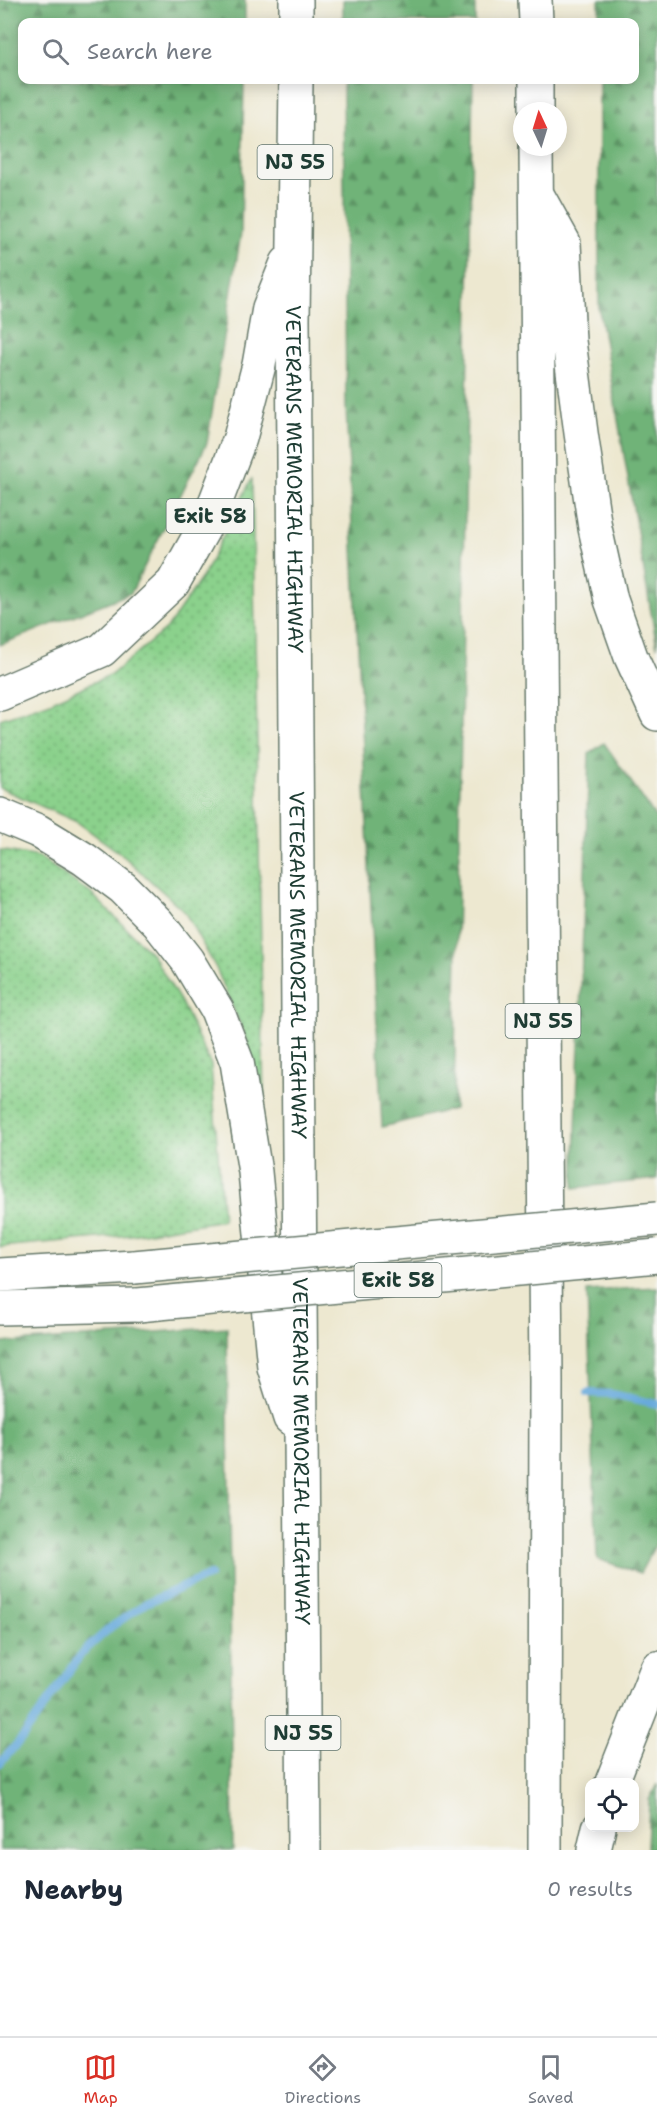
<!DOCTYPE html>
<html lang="en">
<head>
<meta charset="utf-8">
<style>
  :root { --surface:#fff; --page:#f6f6f7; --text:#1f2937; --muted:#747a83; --line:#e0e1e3; --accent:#d93025 }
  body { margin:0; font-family:"Shantell Sans",sans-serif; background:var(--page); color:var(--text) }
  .controls { position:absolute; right:18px; bottom:18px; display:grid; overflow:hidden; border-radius:12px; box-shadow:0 3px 15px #0003 }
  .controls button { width:54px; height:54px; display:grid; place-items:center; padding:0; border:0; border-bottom:2px solid var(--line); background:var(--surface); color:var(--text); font:30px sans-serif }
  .compass { position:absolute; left:513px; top:102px; width:54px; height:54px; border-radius:50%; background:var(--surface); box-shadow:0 3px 15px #0003; rotate:356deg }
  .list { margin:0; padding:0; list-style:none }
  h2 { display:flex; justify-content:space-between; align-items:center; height:78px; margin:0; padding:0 24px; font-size:26px }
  h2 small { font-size:20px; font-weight:400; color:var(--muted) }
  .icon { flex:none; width:33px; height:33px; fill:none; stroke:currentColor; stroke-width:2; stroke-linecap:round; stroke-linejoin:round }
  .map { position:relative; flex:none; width:657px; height:1850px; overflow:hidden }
  .search { position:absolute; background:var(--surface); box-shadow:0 3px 15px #0003; left:18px; right:18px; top:18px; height:66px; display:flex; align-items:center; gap:15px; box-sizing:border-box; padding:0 21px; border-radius:12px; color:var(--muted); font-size:22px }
  .sheet { height:186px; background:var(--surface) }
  nav { display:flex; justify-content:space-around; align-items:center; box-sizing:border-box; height:84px; border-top:2px solid var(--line); background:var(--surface); font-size:16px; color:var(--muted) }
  nav a { display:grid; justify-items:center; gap:3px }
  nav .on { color:var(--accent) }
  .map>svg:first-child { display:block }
  .grass { fill:url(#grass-dots); stroke:#558760; stroke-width:1.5 }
  .forest { fill:url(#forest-firs); stroke:#487856; stroke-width:1.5 }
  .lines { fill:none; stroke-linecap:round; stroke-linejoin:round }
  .stream { stroke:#67aadc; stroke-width:8 }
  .highway-casing { stroke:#67796b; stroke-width:36 }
  .highway { stroke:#fff; stroke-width:33 }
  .highway-bridge-casing { stroke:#67796b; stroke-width:36; stroke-linecap:butt }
  .highway-bridge { stroke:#fff; stroke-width:33 }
  .labels { text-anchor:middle; stroke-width:5; stroke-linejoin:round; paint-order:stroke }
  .shield { fill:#f6f6f2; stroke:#60746d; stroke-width:1.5 }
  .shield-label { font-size:20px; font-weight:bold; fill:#1f3d34 }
  .street-label { font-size:21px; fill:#1f3d34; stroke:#f6f6f2 }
</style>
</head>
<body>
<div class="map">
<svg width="657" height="1850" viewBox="0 0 657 1850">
  <defs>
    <pattern id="grass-dots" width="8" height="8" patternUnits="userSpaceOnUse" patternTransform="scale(1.5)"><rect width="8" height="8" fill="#8bd18c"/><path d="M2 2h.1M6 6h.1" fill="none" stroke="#71ab73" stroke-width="1.8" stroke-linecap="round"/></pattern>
    <pattern id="forest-firs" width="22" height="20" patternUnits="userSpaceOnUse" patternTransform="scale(1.5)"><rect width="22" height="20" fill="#70b378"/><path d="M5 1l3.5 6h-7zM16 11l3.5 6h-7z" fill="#5b9363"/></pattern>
  </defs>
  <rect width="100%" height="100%" fill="#f6f6f2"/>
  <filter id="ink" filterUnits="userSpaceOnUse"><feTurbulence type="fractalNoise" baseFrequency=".0167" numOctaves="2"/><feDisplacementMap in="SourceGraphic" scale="12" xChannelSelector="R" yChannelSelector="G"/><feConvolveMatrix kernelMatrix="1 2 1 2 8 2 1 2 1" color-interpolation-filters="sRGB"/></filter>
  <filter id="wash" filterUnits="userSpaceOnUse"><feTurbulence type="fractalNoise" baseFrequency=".008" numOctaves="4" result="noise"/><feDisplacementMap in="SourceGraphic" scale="24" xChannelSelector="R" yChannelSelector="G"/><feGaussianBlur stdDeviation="1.35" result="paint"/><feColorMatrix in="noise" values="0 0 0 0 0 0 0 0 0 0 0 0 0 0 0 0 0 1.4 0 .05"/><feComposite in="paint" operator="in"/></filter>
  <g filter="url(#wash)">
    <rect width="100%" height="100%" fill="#ede8d0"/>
    <g class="grass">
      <polygon points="252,478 264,1104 245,1036 216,968 184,911 121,854 77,822 0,788 0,719 48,703 112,674 168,627 203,576"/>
      <polygon points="0,850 39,857 93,895 152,954 181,1002 211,1065 223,1220 131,1235 0,1247"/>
    </g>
    <g class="forest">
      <polygon points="0,0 245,0 245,22 22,22 22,80 244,80 241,233 207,443 131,593 0,645"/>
      <rect x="343" y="0" width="132" height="22"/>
      <polygon points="599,0 657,0 657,647 599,310 599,80 634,80 634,22 599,22"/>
      <polygon points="343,80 473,80 454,1109 382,1127 346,407"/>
      <polygon points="604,743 657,819 657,1179 574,1188 589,754"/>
      <polygon points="657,1287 657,1542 640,1573 597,1559 587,1291"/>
      <polygon points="227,1327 233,1850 0,1850 0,1343"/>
      <polygon points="657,1784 657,1850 647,1850 649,1800"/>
    </g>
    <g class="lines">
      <g class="stream">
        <polyline points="588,1393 612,1394 657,1404"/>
        <polyline points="0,1763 23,1737 82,1653 111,1627 146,1603 210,1575"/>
      </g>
    </g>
  </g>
  <g filter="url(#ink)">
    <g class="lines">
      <g class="highway-casing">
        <g id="highway">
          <polyline points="296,0 296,22"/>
          <polyline points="535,0 536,22"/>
          <path id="s1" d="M296,80L293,319L304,1850"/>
          <polyline points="536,80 536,111"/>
          <polyline points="536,147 546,1381 545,1850"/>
          <polyline points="539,198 564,243 569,341 581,433 595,528 611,600 631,657 657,714"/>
          <polyline points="0,694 102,650 173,583 209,519 240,438 259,365 269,308 287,263"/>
          <polyline points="0,815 38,831 84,859 123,888 158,923 187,960 217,1010 237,1062 255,1172 274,1367 290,1418"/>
          <polyline points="0,1275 134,1267"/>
          <polyline points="0,1308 138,1305"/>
          <polyline points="612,1782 657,1668"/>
          <polyline points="594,1850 599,1828"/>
        </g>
      </g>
      <use href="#highway" class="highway"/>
      <g class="highway-bridge-casing">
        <g id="highway-bridge">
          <polyline points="134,1267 657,1219"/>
          <polyline points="138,1305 657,1256"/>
        </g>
      </g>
      <use href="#highway-bridge" class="highway-bridge"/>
    </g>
  </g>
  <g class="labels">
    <g class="shield">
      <rect x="257.5" y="145" width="75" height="34" rx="4.5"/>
      <rect x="166.5" y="499" width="87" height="34" rx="4.5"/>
      <rect x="505.5" y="1004" width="75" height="34" rx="4.5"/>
      <rect x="354.5" y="1263" width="87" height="34" rx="4.5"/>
      <rect x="265.5" y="1716" width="75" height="34" rx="4.5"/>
    </g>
    <g class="shield-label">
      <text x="295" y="169">NJ 55</text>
      <text x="210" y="523">Exit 58</text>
      <text x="543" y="1028">NJ 55</text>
      <text x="398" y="1287">Exit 58</text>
      <text x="303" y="1740">NJ 55</text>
    </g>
    <g class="street-label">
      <text dy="7" stroke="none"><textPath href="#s1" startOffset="399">VETERANS MEMORIAL HIGHWAY</textPath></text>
      <text dy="7" stroke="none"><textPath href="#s1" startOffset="885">VETERANS MEMORIAL HIGHWAY</textPath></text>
      <text dy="7" stroke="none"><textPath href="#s1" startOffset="1371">VETERANS MEMORIAL HIGHWAY</textPath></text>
    </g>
  </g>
</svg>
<div class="controls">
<button><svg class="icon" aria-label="locate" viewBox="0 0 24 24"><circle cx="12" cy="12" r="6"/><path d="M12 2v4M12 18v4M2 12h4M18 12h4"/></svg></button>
</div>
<svg class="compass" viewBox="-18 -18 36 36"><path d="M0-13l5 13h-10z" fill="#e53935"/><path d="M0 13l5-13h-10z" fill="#747a83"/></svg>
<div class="search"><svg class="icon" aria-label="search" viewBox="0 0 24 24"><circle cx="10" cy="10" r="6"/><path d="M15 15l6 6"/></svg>Search here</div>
</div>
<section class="sheet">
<h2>Nearby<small>0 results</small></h2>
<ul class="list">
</ul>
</section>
<nav>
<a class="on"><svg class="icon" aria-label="map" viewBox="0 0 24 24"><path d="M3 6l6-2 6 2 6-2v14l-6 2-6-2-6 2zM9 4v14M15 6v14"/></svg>Map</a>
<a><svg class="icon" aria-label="directions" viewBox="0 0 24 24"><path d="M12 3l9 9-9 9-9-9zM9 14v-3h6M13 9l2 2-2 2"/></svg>Directions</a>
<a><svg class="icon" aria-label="saved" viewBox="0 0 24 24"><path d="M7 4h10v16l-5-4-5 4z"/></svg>Saved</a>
</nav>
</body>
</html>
